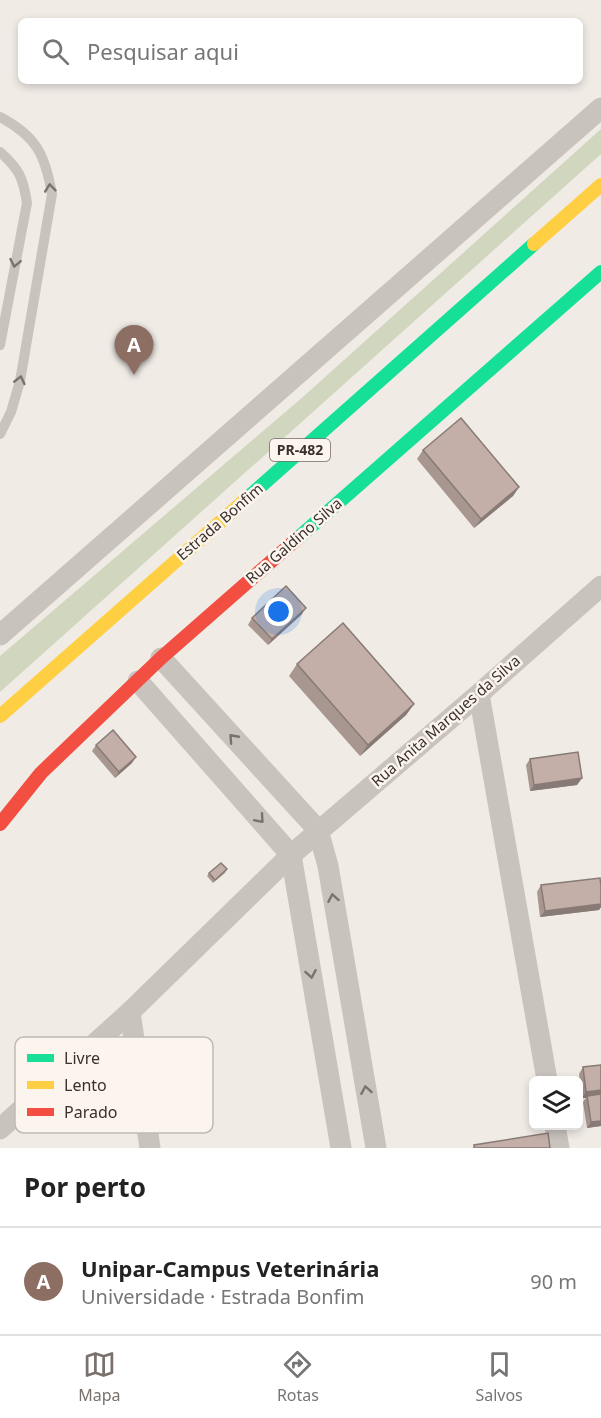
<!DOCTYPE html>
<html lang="pt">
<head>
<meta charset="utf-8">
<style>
  :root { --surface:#fff; --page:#f2f2f2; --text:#222; --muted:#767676; --line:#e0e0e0; --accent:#7a716c }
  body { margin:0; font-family:"Noto Sans",sans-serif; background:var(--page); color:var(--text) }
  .controls { position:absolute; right:18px; bottom:18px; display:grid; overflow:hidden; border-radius:9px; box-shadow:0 3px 9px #0003 }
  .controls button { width:54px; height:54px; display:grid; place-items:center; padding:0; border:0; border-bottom:2px solid var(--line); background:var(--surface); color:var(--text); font:30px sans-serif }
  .you { position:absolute; left:279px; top:612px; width:21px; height:21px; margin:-15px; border:4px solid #fff; border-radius:50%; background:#1a73e8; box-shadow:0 0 0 9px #1a73e833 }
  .badge { display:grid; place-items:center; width:39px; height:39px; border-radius:50%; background:var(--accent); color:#fff; font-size:20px; font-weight:700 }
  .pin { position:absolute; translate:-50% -50px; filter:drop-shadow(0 2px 3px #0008) }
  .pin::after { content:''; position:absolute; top:32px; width:21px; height:18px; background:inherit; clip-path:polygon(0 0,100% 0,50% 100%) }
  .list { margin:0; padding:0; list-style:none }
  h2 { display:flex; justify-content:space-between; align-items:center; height:78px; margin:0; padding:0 24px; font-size:26px }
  h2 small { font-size:20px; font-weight:400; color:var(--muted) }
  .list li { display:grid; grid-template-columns:39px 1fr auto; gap:18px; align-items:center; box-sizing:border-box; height:108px; padding:0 24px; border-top:2px solid var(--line) }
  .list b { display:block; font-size:22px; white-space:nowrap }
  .list p { margin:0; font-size:20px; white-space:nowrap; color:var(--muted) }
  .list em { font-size:20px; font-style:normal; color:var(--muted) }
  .icon { flex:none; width:33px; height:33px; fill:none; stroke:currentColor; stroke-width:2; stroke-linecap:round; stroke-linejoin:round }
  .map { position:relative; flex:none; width:601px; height:1148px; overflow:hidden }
  .search { position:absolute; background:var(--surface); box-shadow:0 3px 9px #0003; left:18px; right:18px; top:18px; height:66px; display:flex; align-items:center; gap:15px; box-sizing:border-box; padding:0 21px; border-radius:9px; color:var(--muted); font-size:22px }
  .sheet { height:186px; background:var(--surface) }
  nav { display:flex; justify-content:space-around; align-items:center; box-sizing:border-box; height:84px; border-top:2px solid var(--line); background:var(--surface); font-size:16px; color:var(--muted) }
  nav a { display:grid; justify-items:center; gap:3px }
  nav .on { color:var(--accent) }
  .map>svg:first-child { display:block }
  .grass { fill:#d1d6bf }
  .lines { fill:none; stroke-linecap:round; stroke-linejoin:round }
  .lane { stroke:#c9c3be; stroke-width:10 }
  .street { stroke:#c9c3be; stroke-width:21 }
  .fast { stroke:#16e098; stroke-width:14 }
  .slow { stroke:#ffcf43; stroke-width:14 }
  .jam { stroke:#f24e42; stroke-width:14 }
  .wall { fill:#a89690 }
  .shaded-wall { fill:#887a75 }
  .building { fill:#c3afa7; stroke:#887a75; stroke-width:1.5 }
  .oneway { stroke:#7b726d }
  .labels { text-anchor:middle; stroke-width:5; stroke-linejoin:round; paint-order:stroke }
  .shield { fill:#fbf5ee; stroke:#756b66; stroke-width:1.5 }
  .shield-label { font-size:14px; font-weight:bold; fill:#3b302b }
  .street-label { font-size:15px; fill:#3b302b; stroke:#fbf5ee }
  .key { fill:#fbf5ee; stroke:#c1bab4; stroke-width:1.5 }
  .key-label { font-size:16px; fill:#3b302b }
</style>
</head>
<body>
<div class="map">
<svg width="601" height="1148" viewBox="0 0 601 1148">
  <rect width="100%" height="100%" fill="#f0ebe5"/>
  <polygon class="grass" points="601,129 601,154 0,692 0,656 304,396"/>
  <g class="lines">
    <g class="lane">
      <path d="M0,117C36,136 45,154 52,194L20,381L11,412L0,434"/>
      <path d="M0,152C19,169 23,177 27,203L0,345"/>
    </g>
    <g class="street">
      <polyline points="0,635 601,108"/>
      <polyline points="161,658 318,830 328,866 376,1148"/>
      <polyline points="138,681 291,855 341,1148"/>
      <polyline points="479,694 547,1080"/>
      <polyline points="130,1012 150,1148"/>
      <polyline points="555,1126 559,1148"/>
      <polyline points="0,1129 130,1012 291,855 479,694 601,586"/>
    </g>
    <g class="fast">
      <polyline points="244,501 534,244"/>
      <polyline points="298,538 601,272"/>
    </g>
    <g class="slow">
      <polyline points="534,244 601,185"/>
      <polyline points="0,716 244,501"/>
    </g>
    <polyline class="jam" points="0,824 41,773 161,658 298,538"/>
  </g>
  <g class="wall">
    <polygon points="423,450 519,487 513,496 474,528 417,459"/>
    <polygon points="302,614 268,645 248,625 252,618"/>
    <polygon points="297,664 414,704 406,715 360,756 289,676"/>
    <polygon points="96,745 132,763 115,778 92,751"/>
    <polygon points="530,759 582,778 577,785 530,791 526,765"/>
    <polygon points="227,869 225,873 213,883 207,876 209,873"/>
    <polygon points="541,885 601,886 601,907 599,910 540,917 537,892"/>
    <polygon points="583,1067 601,1126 587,1128 583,1102 586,1098 582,1098 579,1074"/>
  </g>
  <g class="shaded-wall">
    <polygon points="519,487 513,496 474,528 481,519"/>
    <polygon points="306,608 302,614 268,645 272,639"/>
    <polygon points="414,704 406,715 360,756 368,745"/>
    <polygon points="136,757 132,763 115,778 119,772"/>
    <polygon points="582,778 577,785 530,791 534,785"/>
    <polygon points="601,904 601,907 599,910 540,917 545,911"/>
    <polygon points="601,1090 601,1096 587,1096 586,1098 582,1098 586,1092"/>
    <polygon points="601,1121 601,1126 587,1128 591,1122"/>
  </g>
  <g class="building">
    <polygon points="461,418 519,487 481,519 423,450"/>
    <polygon points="286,586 306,608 272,639 252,618"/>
    <polygon points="343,623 414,704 368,745 297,664"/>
    <polygon points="113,730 136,757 119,772 96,745"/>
    <polygon points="578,752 582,778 534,785 530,759"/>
    <polygon points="221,863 227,869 215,880 209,873"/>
    <polygon points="600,878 601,886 601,904 545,911 541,885"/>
    <polygon points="601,1065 601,1090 586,1092 583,1067"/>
    <polygon points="601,1094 601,1121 591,1122 587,1096"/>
    <polygon points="548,1133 550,1148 474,1148 474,1145"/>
  </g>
  <defs><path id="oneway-chevron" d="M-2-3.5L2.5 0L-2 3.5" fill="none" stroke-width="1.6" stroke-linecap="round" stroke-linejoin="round" transform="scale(1.5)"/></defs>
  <g class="oneway">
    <use href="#oneway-chevron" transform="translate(50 188) rotate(-96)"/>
    <use href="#oneway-chevron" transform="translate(15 263) rotate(101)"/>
    <use href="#oneway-chevron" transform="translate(20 380) rotate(-77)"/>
    <use href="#oneway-chevron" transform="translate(233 738) rotate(-132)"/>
    <use href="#oneway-chevron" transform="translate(260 819) rotate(49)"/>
    <use href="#oneway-chevron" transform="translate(333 898) rotate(-100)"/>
    <use href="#oneway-chevron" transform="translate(311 974) rotate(80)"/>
    <use href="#oneway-chevron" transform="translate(366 1090) rotate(-100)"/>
  </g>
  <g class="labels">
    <rect class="shield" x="270" y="439" width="60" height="22" rx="4.5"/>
    <g class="shield-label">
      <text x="300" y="455">PR-482</text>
    </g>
    <g class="street-label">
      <text transform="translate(220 522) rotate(-41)" y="5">Estrada Bonfim</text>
      <text transform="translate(294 541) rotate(-41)" y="5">Rua Galdino Silva</text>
      <text transform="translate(446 721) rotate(-41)" y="5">Rua Anita Marques da Silva</text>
    </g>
  </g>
  <rect x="15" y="1037" width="198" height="96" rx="9" class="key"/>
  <rect x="27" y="1054" width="27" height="8" fill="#16e098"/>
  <rect x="27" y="1081" width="27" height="8" fill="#ffcf43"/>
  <rect x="27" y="1108" width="27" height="8" fill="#f24e42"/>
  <g class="key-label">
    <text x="64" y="1064">Livre</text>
    <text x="64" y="1091">Lento</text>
    <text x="64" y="1118">Parado</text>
  </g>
</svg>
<div class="controls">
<button><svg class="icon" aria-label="layers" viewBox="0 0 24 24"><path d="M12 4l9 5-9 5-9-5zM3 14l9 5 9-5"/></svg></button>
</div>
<div class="you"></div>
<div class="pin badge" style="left:134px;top:375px;background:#8d6e63">A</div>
<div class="search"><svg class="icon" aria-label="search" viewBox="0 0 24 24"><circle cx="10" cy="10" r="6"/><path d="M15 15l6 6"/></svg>Pesquisar aqui</div>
</div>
<section class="sheet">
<h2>Por perto<small></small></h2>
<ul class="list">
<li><span class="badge" style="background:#8d6e63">A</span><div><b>Unipar-Campus Veterinária</b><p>Universidade · Estrada Bonfim</p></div><em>90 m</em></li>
</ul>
</section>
<nav>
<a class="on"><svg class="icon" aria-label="map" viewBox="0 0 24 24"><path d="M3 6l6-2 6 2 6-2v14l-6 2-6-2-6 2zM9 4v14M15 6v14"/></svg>Mapa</a>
<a><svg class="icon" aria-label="directions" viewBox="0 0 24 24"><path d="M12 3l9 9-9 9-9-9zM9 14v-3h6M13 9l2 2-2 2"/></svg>Rotas</a>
<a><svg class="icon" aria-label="saved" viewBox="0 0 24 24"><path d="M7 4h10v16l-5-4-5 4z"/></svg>Salvos</a>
</nav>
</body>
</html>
